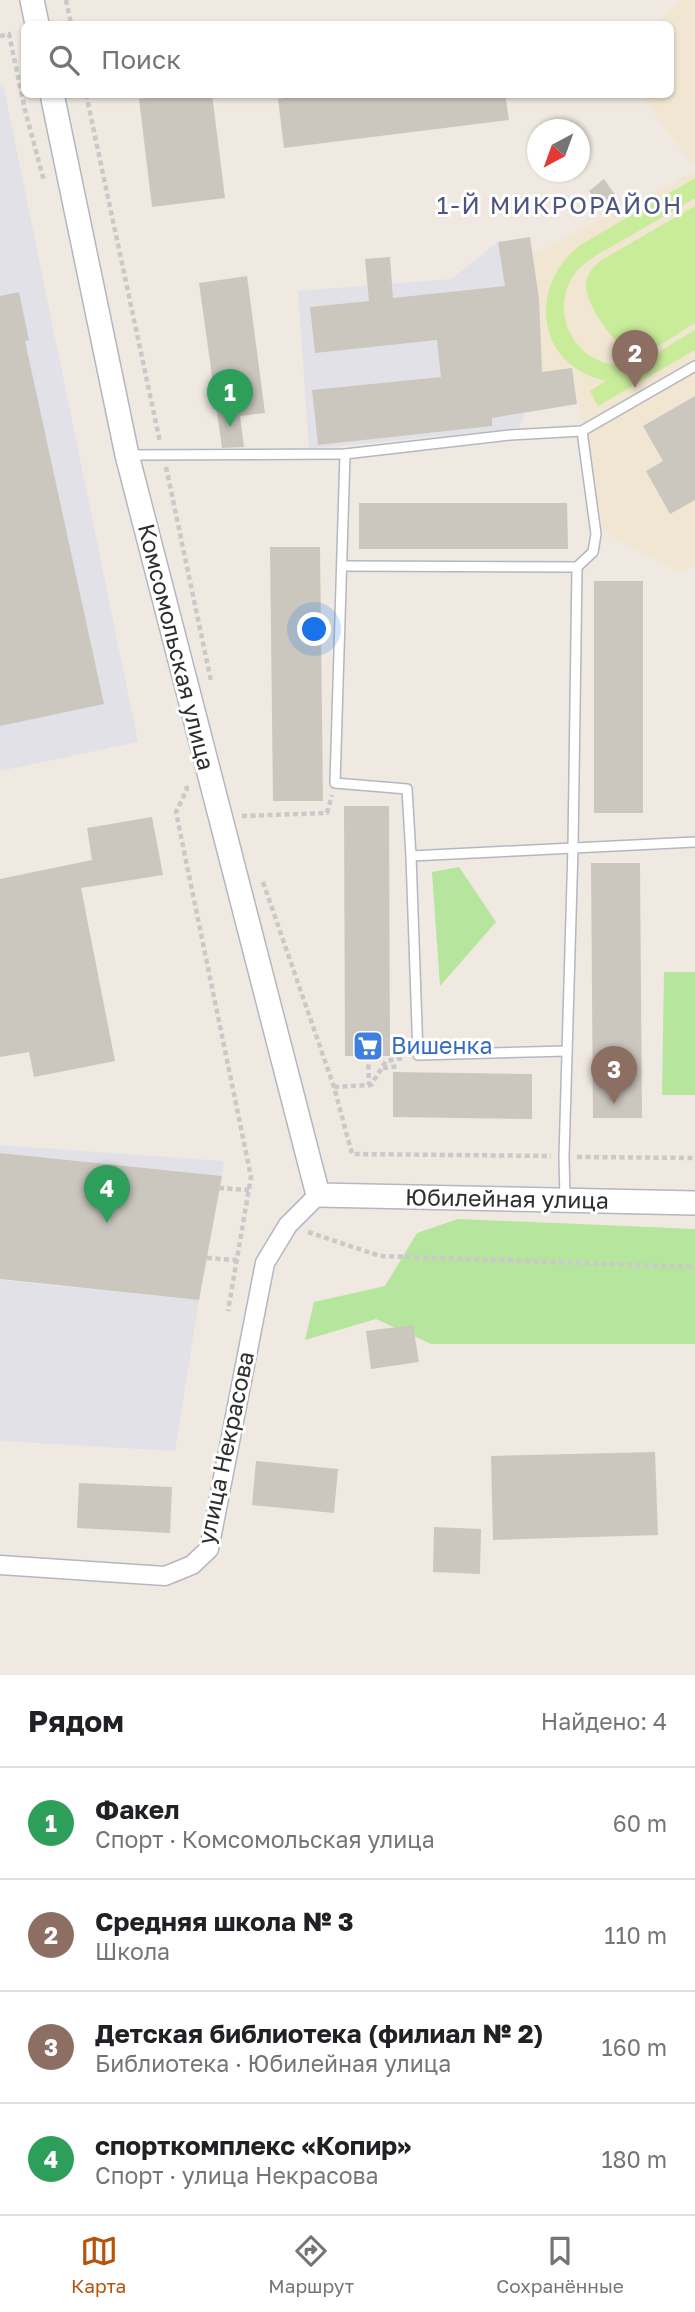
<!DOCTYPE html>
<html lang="ru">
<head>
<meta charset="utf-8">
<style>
  :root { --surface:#fff; --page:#f2f2f2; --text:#202124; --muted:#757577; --line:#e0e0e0; --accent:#b45309 }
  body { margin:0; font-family:"Golos Text",sans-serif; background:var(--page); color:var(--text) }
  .compass { position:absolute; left:527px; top:119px; width:63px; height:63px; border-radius:50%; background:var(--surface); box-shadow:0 2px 5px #0004; rotate:221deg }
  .you { position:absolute; left:315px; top:630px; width:24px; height:24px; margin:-18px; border:5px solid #fff; border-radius:50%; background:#1a73e8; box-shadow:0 0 0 10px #1a73e833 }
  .badge { display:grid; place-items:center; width:46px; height:46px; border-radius:50%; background:var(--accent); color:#fff; font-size:23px; font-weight:700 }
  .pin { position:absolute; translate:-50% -58px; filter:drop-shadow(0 2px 4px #0008) }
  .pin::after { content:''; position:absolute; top:37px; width:24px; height:21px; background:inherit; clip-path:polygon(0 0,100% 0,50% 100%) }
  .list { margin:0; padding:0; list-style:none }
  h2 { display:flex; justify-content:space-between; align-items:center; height:91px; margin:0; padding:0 28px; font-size:30px }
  h2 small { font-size:23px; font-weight:400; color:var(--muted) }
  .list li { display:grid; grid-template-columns:46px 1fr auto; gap:21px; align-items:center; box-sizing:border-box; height:112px; padding:0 28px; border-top:2px solid var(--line) }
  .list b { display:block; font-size:26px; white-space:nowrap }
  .list p { margin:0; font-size:23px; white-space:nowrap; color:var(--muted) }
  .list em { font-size:23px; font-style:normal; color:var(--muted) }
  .icon { flex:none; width:38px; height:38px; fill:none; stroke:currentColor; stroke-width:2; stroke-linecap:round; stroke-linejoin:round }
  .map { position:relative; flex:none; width:695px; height:1675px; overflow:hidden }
  .search { position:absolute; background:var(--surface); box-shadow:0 2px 5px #0004; left:21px; right:21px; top:21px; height:77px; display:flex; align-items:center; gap:18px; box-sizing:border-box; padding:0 24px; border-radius:10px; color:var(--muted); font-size:26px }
  .sheet { height:539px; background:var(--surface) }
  nav { display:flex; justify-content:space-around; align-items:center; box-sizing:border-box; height:98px; border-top:2px solid var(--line); background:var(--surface); font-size:19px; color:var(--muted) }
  nav a { display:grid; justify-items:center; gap:4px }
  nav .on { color:var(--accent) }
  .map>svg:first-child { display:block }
  .industrial { fill:#e3e1e8 }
  .education { fill:#f0e6d1 }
  .green { fill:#b6e59e }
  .pitch { fill:#c9ec9a }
  .building { fill:#cbc7bf }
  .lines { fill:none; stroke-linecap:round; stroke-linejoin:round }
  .service-casing { stroke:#b4b7c1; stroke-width:12 }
  .minor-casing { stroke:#b4b7c1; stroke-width:21 }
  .tertiary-casing { stroke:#b4b7c1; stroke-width:26 }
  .path { stroke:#c9c9c9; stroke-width:4.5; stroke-dasharray:5 3.5; stroke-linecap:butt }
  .service { stroke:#fff; stroke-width:9 }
  .minor { stroke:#fff; stroke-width:18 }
  .tertiary { stroke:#fff; stroke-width:23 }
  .labels { text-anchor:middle; stroke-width:6; stroke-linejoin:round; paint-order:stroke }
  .street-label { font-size:23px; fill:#2e2e2e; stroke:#fff }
  .shop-label { font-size:23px; fill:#366cbe; stroke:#fff; text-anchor:start }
  .neighbourhood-label { font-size:24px; letter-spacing:2px; fill:#4d5680; stroke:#fff }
</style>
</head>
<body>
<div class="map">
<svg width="695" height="1675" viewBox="0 0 695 1675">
  <rect width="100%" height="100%" fill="#efe9e1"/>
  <g class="industrial">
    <polygon points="3,84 138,742 0,771 0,85"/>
    <polygon points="530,237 539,299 543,372 572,368 577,404 525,413 519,428 309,449 298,291 451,279 498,242"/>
    <polygon points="0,1145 224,1161 222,1176 0,1153"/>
    <polygon points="0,1280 199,1300 175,1451 0,1441"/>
  </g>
  <g class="education">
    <polygon points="682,0 695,0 695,162 692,164 641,95 670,94 670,24 655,24"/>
    <polygon points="695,171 695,566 681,573 603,532 572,369 542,372 539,299 533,255"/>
  </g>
  <g class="green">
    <polygon points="459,867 496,922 440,986 432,872"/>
    <polygon points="664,972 695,972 695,1095 662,1095"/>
    <polygon points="458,1219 695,1229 695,1344 431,1344 376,1319 305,1340 314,1302 385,1286 417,1233"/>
  </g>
  <g class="pitch">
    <path d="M695,178V198C670,213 646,227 621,241C605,251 585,259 574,275C547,313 577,368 624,365C649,362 673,342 695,330V350L598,406L590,391L606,381C535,366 527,284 582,244Z"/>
    <path d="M695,206V323C679,332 656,352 636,352C616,351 585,303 586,284C587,274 593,267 600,261Z"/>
  </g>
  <g class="building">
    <polygon points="173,94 212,94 225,198 152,207 139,99"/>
    <polygon points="314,94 505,94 509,120 284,148 278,99"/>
    <polygon points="604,179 616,196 601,207 589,191"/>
    <polygon points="530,237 539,299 542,372 572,368 577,404 492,418 492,426 318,445 312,390 441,377 437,340 315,353 310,307 369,301 365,259 390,257 393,298 505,286 498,242"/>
    <polygon points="247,276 265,413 240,416 244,447 222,448 199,283"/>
    <polygon points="19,292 29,340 25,341 104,704 0,726 0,296"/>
    <polygon points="695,396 695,500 670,514 646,471 663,461 643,426"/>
    <polygon points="359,503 567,503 568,549 359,549"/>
    <polygon points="270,547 320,547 323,801 273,801"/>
    <rect x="594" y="581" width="49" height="232"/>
    <polygon points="344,806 389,806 390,1056 345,1056"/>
    <polygon points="152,817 163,875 81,888 115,1061 34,1077 29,1052 0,1057 0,879 92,860 87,828"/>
    <polygon points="591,863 640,863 642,1118 593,1118"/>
    <polygon points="393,1072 532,1074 532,1119 393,1117"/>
    <polygon points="0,1153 222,1176 199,1300 0,1279"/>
    <polygon points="413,1325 419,1362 371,1369 366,1331"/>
    <polygon points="655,1452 658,1535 493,1540 491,1456"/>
    <polygon points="256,1461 338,1469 334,1513 252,1505"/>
    <polygon points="79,1483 172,1487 170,1533 77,1528"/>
    <polygon points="434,1527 481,1529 480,1574 433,1572"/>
  </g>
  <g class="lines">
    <g class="service-casing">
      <g id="service">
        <polyline points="345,454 335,783 407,789 411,856 695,842"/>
        <polyline points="127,455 345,454 510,435 582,431 695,366"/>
        <polyline points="342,566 577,567"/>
        <polyline points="411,856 418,1055 567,1051"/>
        <polyline points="565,1199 564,1157 573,847 577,567 593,552 596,534 582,431"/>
      </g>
    </g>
    <g class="minor-casing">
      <polyline id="minor" points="0,1565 165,1576 192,1565 209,1549 265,1263 288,1225 318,1195"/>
    </g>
    <g class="tertiary-casing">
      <g id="tertiary">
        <polyline points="32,0 37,24"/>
        <polyline points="52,94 127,455 318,1195 695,1203"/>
      </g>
    </g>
    <g class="path">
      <polyline points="66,0 71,24"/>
      <polyline points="0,36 9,34 25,110 44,181"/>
      <polyline points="86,94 160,442"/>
      <polyline points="166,467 211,681"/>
      <polyline points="186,786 187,789 176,812 251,1177 228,1311"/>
      <polyline points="242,816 327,813 332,795"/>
      <polyline points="263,882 334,1087 352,1154 551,1156"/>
      <polyline points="368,1056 369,1085"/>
      <polyline points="383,1068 400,1066"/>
      <polyline points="334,1087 371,1085 386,1061 403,1058"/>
      <polyline points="577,1157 695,1158"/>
      <polyline points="219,1188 249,1190"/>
      <polyline points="308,1232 380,1256 695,1267"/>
      <polyline points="207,1258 237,1260"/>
    </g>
    <use href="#service" class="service"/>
    <use href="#minor" class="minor"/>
    <use href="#tertiary" class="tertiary"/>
  </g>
  <defs>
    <g id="supermarket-square" transform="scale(1.575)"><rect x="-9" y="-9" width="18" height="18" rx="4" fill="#3f7fe0" stroke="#fff"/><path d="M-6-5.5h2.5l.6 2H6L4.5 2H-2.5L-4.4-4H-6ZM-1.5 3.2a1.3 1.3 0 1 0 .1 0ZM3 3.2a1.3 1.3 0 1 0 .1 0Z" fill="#fff"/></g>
  </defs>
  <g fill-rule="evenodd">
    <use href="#supermarket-square" x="368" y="1046"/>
  </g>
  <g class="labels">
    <g class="street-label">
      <text transform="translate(176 647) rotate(76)" y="8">Комсомольская улица</text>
      <text transform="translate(507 1199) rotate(1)" y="8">Юбилейная улица</text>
      <text transform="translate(226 1448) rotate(-78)" y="8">улица Некрасова</text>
    </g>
    <g class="shop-label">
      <text x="391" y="1054">Вишенка</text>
    </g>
    <g class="neighbourhood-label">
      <text x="560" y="214">1-Й МИКРОРАЙОН</text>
    </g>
  </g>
</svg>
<svg class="compass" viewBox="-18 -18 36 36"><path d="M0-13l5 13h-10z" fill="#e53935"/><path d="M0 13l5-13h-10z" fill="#757577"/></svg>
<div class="you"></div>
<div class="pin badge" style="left:230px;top:427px;background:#2e9e5b">1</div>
<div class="pin badge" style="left:635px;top:388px;background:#8d6e63">2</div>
<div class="pin badge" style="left:614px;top:1104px;background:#8d6e63">3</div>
<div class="pin badge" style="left:107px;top:1223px;background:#2e9e5b">4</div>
<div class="search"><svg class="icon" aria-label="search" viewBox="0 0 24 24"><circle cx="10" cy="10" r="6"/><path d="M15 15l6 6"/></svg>Поиск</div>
</div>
<section class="sheet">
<h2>Рядом<small>Найдено: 4</small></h2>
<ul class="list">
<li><span class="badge" style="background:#2e9e5b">1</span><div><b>Факел</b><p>Спорт · Комсомольская улица</p></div><em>60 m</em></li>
<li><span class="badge" style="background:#8d6e63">2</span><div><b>Средняя школа № 3</b><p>Школа</p></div><em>110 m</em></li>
<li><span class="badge" style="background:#8d6e63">3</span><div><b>Детская библиотека (филиал № 2)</b><p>Библиотека · Юбилейная улица</p></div><em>160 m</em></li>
<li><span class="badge" style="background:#2e9e5b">4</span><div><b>спорткомплекс «Копир»</b><p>Спорт · улица Некрасова</p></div><em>180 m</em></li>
</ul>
</section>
<nav>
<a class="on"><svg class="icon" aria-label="map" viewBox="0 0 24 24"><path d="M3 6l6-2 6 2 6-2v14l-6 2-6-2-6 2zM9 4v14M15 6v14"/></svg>Карта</a>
<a><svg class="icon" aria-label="directions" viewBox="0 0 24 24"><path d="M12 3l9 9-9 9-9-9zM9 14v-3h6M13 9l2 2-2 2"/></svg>Маршрут</a>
<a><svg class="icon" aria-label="saved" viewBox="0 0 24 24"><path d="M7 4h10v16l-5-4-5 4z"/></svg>Сохранённые</a>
</nav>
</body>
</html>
